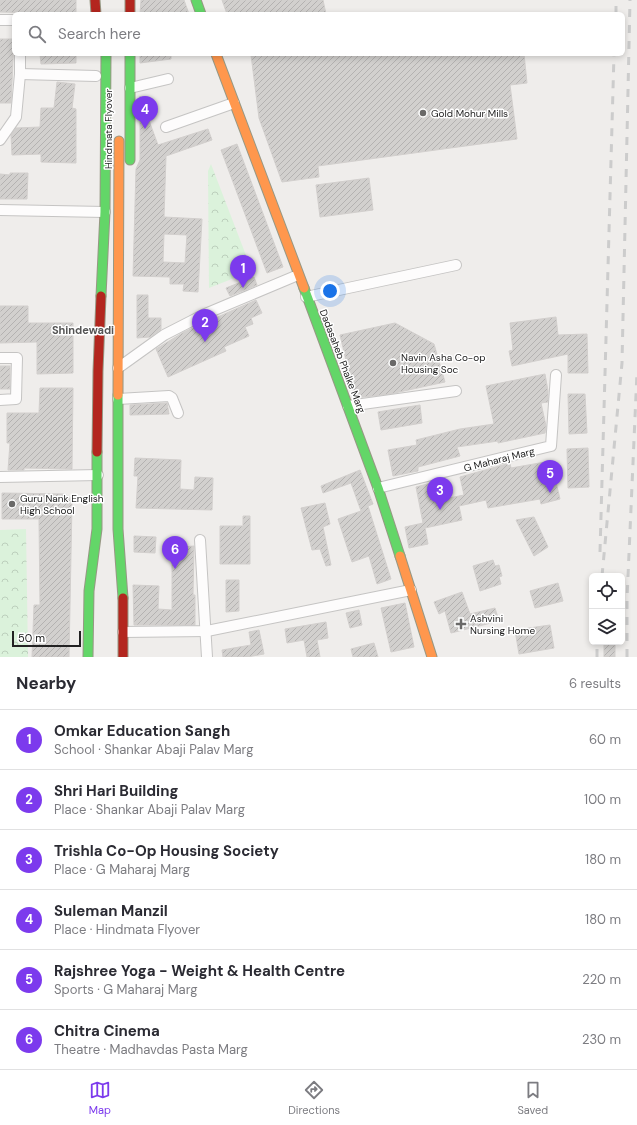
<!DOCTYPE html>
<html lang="en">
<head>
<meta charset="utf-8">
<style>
  :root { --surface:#fff; --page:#f7f7f7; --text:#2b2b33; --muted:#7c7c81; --line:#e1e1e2; --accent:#7c3aed }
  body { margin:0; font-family:"DM Sans",sans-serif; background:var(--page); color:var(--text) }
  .controls { position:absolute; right:12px; bottom:12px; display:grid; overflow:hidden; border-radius:6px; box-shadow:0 2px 6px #0003 }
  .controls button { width:36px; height:36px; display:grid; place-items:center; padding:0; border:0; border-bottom:1px solid var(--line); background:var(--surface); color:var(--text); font:20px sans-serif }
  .scale { position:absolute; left:12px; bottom:10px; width:69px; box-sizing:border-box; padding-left:4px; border:2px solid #222; border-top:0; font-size:11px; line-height:14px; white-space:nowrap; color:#222; -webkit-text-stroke:3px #fff; paint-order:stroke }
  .you { position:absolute; left:330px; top:291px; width:14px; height:14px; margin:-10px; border:3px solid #fff; border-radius:50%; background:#1a73e8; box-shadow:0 0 0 6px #1a73e833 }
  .badge { display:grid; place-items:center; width:26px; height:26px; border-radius:50%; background:var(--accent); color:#fff; font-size:13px; font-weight:700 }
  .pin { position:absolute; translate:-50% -33px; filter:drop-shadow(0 1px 2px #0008) }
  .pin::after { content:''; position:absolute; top:21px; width:14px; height:12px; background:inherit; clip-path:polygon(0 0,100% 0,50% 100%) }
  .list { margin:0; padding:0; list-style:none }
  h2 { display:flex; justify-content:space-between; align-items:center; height:52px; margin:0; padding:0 16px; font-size:17px }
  h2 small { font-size:13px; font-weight:400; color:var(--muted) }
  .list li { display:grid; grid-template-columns:26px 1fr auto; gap:12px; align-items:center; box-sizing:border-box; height:60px; padding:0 16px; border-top:1px solid var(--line) }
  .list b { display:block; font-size:15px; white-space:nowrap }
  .list p { margin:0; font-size:13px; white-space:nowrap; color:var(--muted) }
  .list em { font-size:13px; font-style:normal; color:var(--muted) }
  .icon { flex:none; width:22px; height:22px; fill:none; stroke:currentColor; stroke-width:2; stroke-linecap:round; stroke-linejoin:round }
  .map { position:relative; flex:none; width:637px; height:657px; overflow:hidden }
  .search { position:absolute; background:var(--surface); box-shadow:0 2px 6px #0003; left:12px; right:12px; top:12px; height:44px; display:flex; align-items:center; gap:10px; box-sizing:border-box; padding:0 14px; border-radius:6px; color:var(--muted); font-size:15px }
  .sheet { height:412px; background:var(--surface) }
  nav { display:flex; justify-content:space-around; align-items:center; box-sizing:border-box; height:56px; border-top:1px solid var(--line); background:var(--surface); font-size:11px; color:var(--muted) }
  nav a { display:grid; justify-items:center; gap:2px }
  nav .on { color:var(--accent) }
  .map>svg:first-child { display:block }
  .park { fill:url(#park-crowns) }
  .building { fill:url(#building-hatch); stroke:#d2cfcd; fill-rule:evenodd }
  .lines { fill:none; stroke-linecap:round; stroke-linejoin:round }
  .street-casing { stroke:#c5c4c3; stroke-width:12 }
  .fast-casing { stroke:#979884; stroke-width:11 }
  .slow-casing { stroke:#979884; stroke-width:11 }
  .jam-casing { stroke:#979884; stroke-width:11 }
  .street { stroke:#fdfcfc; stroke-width:10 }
  .fast { stroke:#63d668; stroke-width:9 }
  .slow { stroke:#ff974d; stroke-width:9 }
  .jam { stroke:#b3261e; stroke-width:9 }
  .rail { stroke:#ccc; stroke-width:3; stroke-dasharray:8 8; stroke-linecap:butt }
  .poi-dot { fill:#6a6968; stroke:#fff; stroke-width:1.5 }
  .labels { text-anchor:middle; stroke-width:3; stroke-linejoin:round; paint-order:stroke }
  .poi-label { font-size:10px; fill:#222; stroke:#fff; text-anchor:start }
  .street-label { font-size:10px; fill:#222; stroke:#fff }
  .neighbourhood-label { font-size:11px; font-weight:bold; fill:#555; stroke:#fff }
</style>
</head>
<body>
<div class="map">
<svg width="637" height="657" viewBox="0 0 637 657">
  <defs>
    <pattern id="park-crowns" width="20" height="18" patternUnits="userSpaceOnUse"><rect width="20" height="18" fill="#dbf2db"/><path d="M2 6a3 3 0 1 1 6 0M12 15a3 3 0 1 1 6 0" fill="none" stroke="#bccfbc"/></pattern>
    <pattern id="building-hatch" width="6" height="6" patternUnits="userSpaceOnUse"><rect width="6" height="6" fill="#d2d0ce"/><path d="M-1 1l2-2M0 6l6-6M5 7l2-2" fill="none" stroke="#b4b2b1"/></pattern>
  </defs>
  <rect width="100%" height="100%" fill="#efedeb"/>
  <g class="park">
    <polygon points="211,164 252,271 209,288 208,171"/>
    <polygon points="26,529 28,657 0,657 0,530"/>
  </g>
  <g class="building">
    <polygon points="0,0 76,0 76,14 0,12"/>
    <polygon points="141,0 184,0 189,14 140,14"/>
    <polygon points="222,0 323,0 326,14 227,14"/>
    <polygon points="0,39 14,39 11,103 0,103"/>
    <polygon points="40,54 76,54 76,63 41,64"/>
    <polygon points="140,54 171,54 171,59 140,63"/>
    <polygon points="524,54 527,83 510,85 517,139 318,166 319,177 282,182 259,118 251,55"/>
    <polygon points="57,82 75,84 72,108 76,109 76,163 41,162 41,154 12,155 11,135 16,128 40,127 41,108 54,108"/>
    <path d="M140,96L158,145L208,129L212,140L166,156L164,217L202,219L198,292L183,291L184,284H170V277L133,276L136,169L140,160ZM164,234L187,235L185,263L163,262Z"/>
    <polygon points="237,144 283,267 267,273 221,150"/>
    <polygon points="10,173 28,173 27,199 0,199 0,174 10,175"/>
    <polygon points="369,178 373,210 320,217 316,185"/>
    <polygon points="254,277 257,285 230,296 226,288"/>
    <polygon points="137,295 148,295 148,318 161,318 161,329 150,337 137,338"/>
    <polygon points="256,300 262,313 251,318 253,324 245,327 249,336 224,347 226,351 168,377 156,349 184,332"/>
    <polygon points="0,306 28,306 28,323 73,323 73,373 37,374 37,342 0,343"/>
    <polygon points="556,317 558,335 587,334 588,373 568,373 568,354 512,366 509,351 513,350 510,323"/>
    <polygon points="395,323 434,344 445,382 390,394 355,398 340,335"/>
    <rect x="0" y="366" width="10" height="23"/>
    <polygon points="545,374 548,391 548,402 541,403 546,426 545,433 498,443 498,441 457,447 460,456 418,467 418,471 393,476 388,450 417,445 416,440 460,429 494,424 486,386"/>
    <polygon points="40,388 73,388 72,469 24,468 24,470 8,470 10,443 7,443 7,413 39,413"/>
    <polygon points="568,394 585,394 587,433 569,434"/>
    <polygon points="167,403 169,414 130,415 130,405"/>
    <polygon points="420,405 422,423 381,430 378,412"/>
    <polygon points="588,448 589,487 568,488 567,449"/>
    <polygon points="135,458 181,460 180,489 194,490 195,477 213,478 212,510 136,508 138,476 134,476"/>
    <polygon points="551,461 560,499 541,504 540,499 488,508 486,500 459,506 462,520 425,528 428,544 409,548 405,527 423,523 416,487 431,483 434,501 464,495 460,477 510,463 511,468"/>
    <polygon points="360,470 373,504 368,506 391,579 377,584 369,556 352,562 338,519 361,511 351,483 323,493 321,486"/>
    <polygon points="2,493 65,494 70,497 72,503 69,657 32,657 34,605 40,605 39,519 2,519"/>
    <polygon points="325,503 330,524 323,527 331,565 326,566 320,549 312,550 301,508"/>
    <polygon points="243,516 250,516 250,564 220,564 220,526 243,526"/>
    <polygon points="534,517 548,547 534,556 516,520"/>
    <polygon points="134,536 156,537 155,553 134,552"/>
    <polygon points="194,546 193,595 195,595 195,625 134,625 133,585 159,586 158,609 172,610 172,548"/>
    <polygon points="493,560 495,566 499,565 502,576 499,577 501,584 480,591 473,566"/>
    <polygon points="226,580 239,580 239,611 226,612"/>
    <polygon points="558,583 563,601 535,608 530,591"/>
    <polygon points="462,592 470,614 495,608 499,621 451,633 445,611 439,614 434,602"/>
    <polygon points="405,603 414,647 391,652 381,608"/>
    <polygon points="359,610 362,625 350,628 346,613"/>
    <polygon points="326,622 328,638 317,640 320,657 307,657 304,640 287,643 285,629"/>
    <polygon points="550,625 554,648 519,654 515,630"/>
    <polygon points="259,630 264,654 247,657 223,657 222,650 251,645 249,632"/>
    <rect x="604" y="642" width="11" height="15"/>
    <polygon points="374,643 378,657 353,657 351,649"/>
  </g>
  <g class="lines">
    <g class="street-casing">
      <g id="street">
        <polyline points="0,20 14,20"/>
        <polyline points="20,74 96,76"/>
        <polyline points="130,88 168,79"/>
        <polyline points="166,127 234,103"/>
        <polyline points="0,140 16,117 20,74 20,54"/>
        <polyline points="0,210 105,212"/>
        <polyline points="306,297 456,265"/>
        <polyline points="0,358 17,358 16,399 0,400"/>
        <polyline points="118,368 164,335 205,314 298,275"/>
        <polyline points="118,399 169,396 172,398 178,413"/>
        <polyline points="348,406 456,391"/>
        <polyline points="0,477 98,475"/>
        <polyline points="378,488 551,446 556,375"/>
        <polyline points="200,540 207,657"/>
        <polyline points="123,632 207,631 411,590"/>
      </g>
    </g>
    <g class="fast-casing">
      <g id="fast">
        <polyline points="196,0 201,14"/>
        <polyline points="130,54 130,160"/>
        <polyline points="304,288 378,488 400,556"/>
        <polyline points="101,296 105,212 106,54"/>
        <polyline points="118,395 118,529 123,598"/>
        <polyline points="88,657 89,591 97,529 97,452"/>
      </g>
    </g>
    <g class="slow-casing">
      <g id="slow">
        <polyline points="216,54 304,288"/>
        <polyline points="118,395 119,141"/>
        <polyline points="400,556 432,657"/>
      </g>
    </g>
    <g class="jam-casing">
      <g id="jam">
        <polyline points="95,0 96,14"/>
        <polyline points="130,0 130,14"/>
        <polyline points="97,452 98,371 101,296"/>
        <polyline points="123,598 123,657"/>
      </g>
    </g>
    <use href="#street" class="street"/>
    <use href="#fast" class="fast"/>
    <use href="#slow" class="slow"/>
    <use href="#jam" class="jam"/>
    <g class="rail">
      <polyline points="616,14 616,0"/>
      <polyline points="600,552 614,54"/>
      <polyline points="602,576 622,363 630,0"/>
      <polyline points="597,657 597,642"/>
      <polyline points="627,657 627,599 637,372"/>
    </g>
  </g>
  <g class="poi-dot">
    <circle cx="423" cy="113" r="4"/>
    <circle cx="393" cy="363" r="4"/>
    <circle cx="12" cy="504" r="4"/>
    <path d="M459 618h4v4h4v4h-4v4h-4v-4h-4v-4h4z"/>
  </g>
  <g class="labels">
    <g class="poi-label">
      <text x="431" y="117">Gold Mohur Mills</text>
      <text x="401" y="361">Navin Asha Co-op<tspan x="401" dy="12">Housing Soc</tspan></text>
      <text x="20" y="502">Guru Nank English<tspan x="20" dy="12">High School</tspan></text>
      <text x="470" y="622">Ashvini<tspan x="470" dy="12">Nursing Home</tspan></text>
    </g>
    <g class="street-label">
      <text transform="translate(108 129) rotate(-90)" y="4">Hindmata Flyover</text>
      <text transform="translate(343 361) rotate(69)" y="4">Dadasaheb Phalke Marg</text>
      <text transform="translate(499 459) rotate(-14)" y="4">G Maharaj Marg</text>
    </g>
    <g class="neighbourhood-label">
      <text x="83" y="334">Shindewadi</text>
    </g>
  </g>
</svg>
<div class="controls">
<button><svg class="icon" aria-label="locate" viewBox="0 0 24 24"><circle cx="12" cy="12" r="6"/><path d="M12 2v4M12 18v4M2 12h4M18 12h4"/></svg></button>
<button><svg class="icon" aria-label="layers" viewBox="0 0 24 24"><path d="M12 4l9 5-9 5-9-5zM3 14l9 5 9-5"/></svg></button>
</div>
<div class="scale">50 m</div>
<div class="you"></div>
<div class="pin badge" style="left:243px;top:288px">1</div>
<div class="pin badge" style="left:205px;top:342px">2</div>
<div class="pin badge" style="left:440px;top:510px">3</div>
<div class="pin badge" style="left:145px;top:129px">4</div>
<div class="pin badge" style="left:550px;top:493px">5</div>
<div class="pin badge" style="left:175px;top:569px">6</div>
<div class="search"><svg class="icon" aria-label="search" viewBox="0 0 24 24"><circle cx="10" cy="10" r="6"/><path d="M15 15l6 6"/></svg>Search here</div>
</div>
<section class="sheet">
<h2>Nearby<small>6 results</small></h2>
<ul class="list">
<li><span class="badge">1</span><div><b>Omkar Education Sangh</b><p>School · Shankar Abaji Palav Marg</p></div><em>60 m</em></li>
<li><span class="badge">2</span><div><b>Shri Hari Building</b><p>Place · Shankar Abaji Palav Marg</p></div><em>100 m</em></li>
<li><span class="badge">3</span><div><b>Trishla Co-Op Housing Society</b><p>Place · G Maharaj Marg</p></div><em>180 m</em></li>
<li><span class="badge">4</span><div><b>Suleman Manzil</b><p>Place · Hindmata Flyover</p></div><em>180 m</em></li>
<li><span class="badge">5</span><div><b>Rajshree Yoga - Weight &amp; Health Centre</b><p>Sports · G Maharaj Marg</p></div><em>220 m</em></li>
<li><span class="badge">6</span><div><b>Chitra Cinema</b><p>Theatre · Madhavdas Pasta Marg</p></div><em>230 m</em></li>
</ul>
</section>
<nav>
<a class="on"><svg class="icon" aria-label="map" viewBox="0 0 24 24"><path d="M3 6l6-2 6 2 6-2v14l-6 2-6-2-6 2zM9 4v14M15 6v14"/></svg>Map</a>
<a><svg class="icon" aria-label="directions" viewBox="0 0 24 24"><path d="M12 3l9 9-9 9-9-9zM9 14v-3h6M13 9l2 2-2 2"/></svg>Directions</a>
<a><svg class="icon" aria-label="saved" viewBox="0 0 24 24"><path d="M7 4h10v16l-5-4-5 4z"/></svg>Saved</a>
</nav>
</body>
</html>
